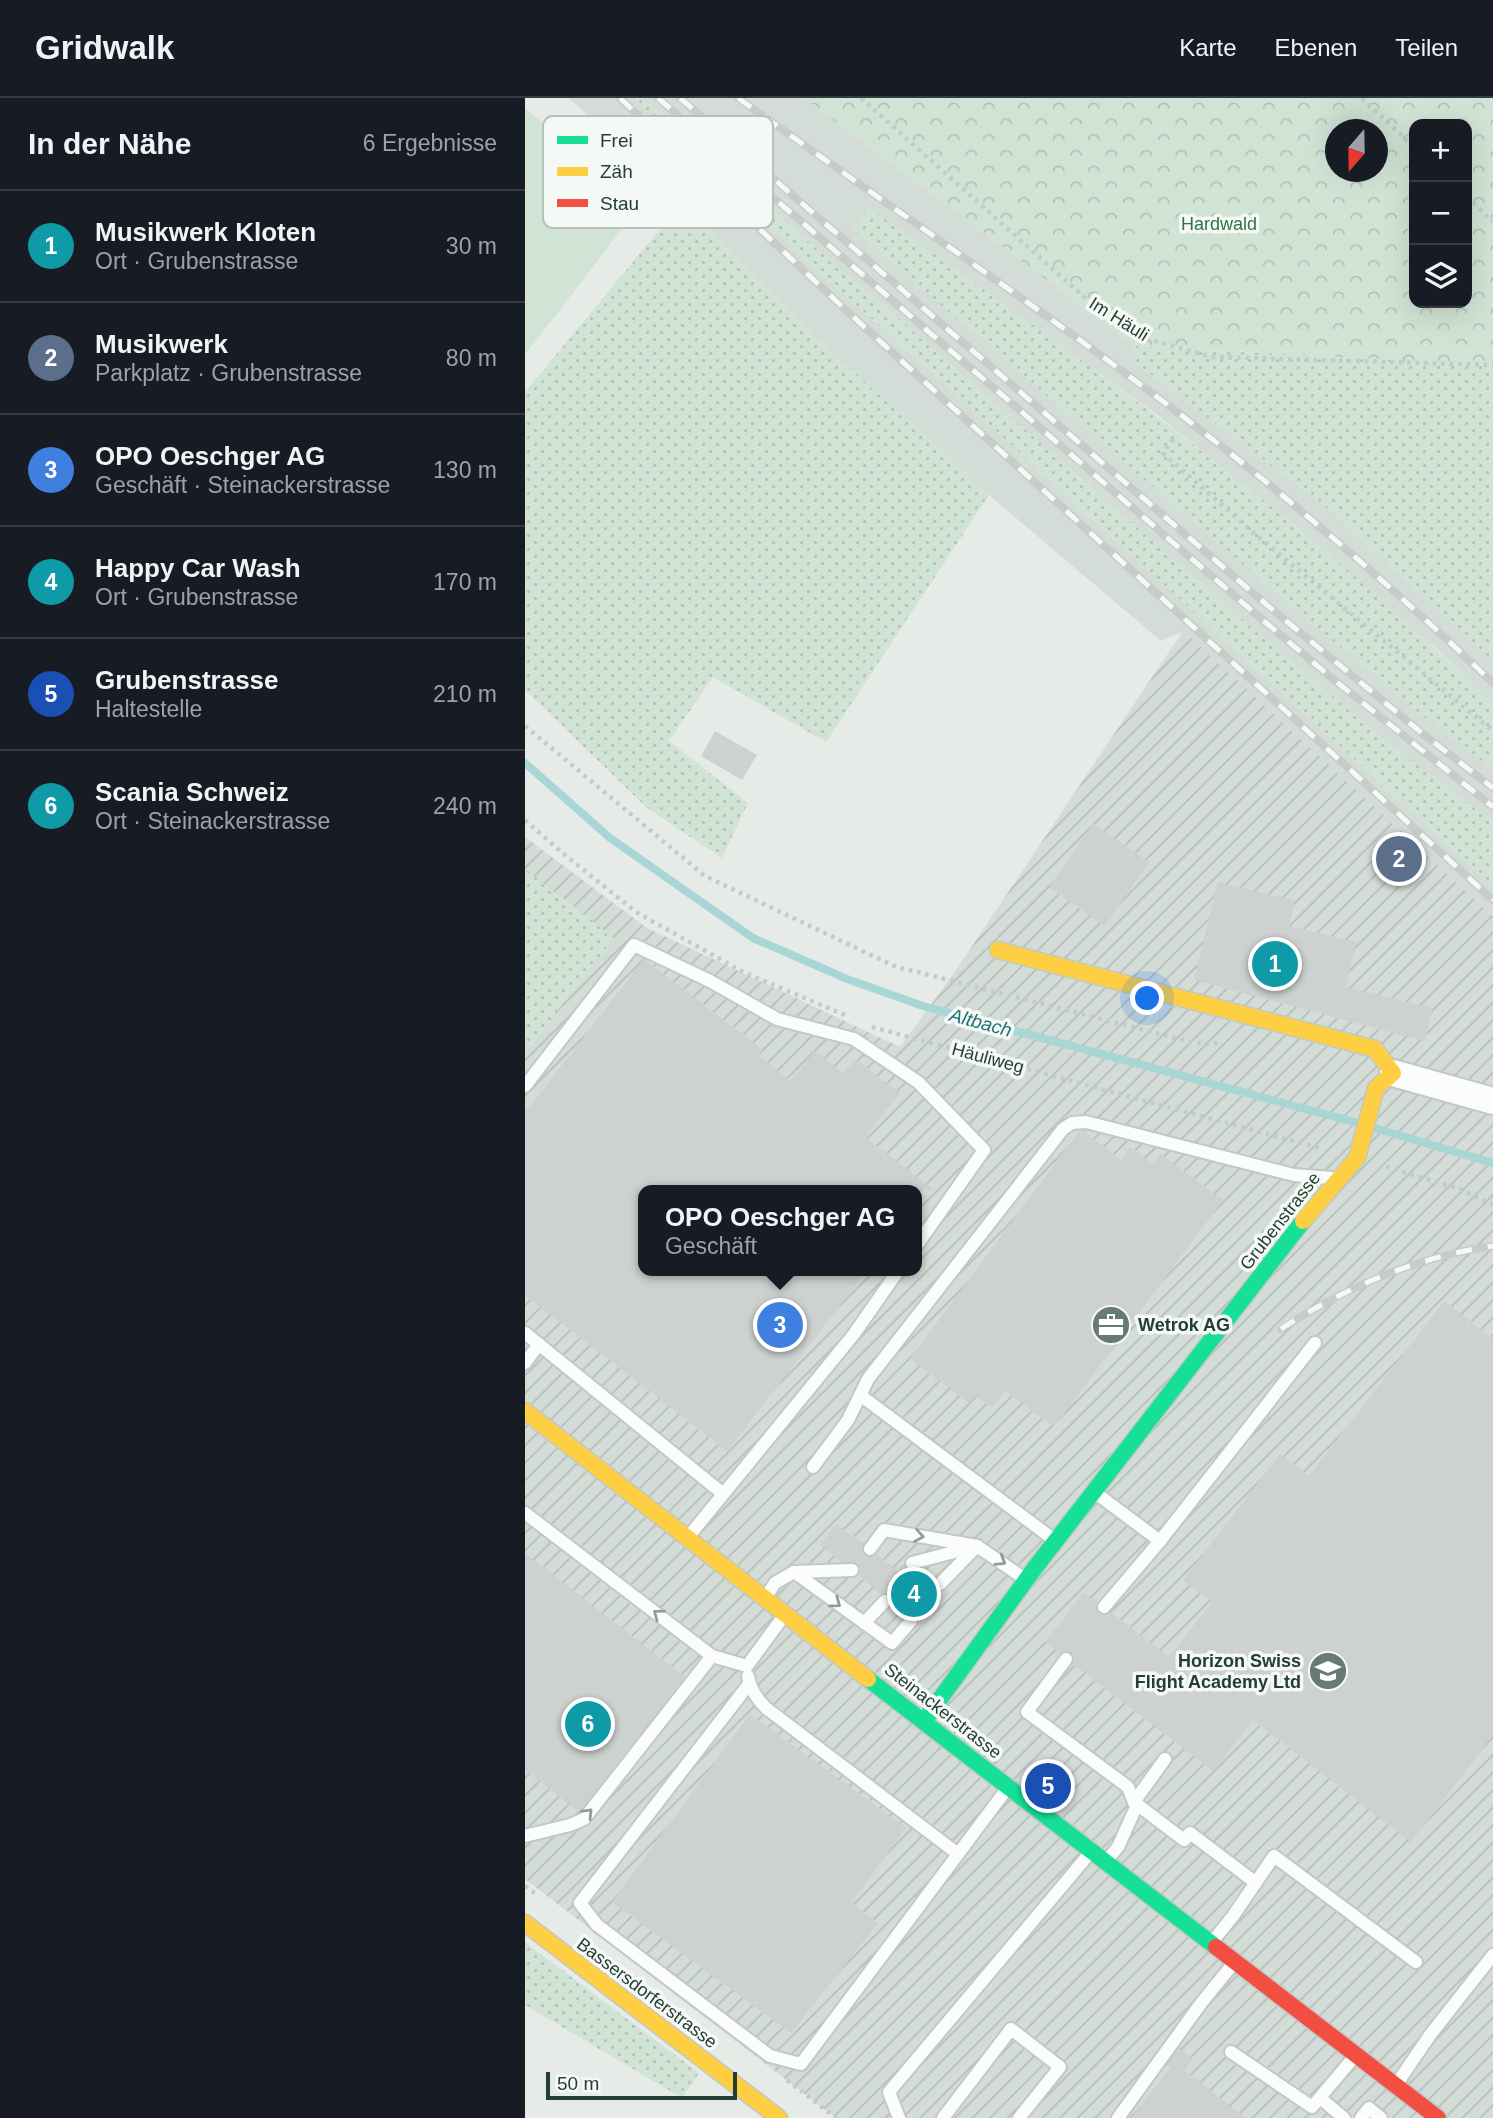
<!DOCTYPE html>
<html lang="de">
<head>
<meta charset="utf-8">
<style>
  :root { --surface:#171b24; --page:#20242c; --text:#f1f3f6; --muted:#9ea1a6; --line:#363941; --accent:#687b73 }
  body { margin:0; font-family:Helvetica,sans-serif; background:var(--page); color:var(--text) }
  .controls { position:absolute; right:21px; top:21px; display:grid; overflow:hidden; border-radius:14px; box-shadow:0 7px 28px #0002 }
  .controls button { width:63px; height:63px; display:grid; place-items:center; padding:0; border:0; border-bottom:2px solid var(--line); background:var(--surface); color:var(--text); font:35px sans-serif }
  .compass { position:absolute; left:800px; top:21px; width:63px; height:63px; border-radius:50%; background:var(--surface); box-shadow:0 7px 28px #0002; rotate:200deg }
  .scale { position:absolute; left:21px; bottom:18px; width:191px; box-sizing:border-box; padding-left:7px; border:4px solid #243e34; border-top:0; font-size:19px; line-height:24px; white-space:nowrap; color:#243e34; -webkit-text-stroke:5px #f5f9f6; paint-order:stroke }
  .you { position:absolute; left:623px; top:901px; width:24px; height:24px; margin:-18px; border:5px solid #fff; border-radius:50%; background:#1a73e8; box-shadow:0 0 0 10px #1a73e833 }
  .badge { display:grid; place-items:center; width:46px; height:46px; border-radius:50%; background:var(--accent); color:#fff; font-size:23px; font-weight:700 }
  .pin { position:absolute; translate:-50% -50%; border:4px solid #fff; box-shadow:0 2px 7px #0006 }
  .popup { position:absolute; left:113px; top:1087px; width:284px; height:91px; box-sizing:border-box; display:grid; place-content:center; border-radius:14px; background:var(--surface); filter:drop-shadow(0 2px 5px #0005); font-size:23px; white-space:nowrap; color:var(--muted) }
  .popup b { font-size:26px; color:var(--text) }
  .popup::after { content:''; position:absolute; left:50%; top:100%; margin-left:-14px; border:14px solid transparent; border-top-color:var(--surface) }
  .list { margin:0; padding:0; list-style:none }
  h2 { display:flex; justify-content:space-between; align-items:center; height:91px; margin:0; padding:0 28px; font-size:30px }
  h2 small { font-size:23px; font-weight:400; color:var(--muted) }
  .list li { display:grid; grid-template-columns:46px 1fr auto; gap:21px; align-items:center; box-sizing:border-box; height:112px; padding:0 28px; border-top:2px solid var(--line) }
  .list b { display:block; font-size:26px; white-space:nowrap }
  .list p { margin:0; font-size:23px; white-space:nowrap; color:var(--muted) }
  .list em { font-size:23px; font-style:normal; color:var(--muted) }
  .icon { flex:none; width:38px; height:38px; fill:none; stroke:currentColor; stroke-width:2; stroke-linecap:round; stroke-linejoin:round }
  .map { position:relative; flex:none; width:968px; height:2020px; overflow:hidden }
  header { display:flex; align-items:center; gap:42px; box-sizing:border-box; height:98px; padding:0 35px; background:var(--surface); border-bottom:2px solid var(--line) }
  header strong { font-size:33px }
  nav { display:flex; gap:38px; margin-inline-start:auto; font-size:24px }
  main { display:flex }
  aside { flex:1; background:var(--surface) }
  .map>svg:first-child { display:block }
  .built { fill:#d4dcd8 }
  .industrial { fill:url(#industrial-furrows); fill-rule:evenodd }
  .grass { fill:url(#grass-dots) }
  .forest { fill:url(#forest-crowns); fill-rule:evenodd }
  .pitch { fill:#d0e3d4 }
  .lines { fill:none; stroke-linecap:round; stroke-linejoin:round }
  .stream { stroke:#a8d6d7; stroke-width:8 }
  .building { fill:#cdd2d0 }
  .lane-casing { stroke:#c3c8c5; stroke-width:16 }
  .street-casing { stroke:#c3c8c5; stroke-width:30 }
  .fast-casing { stroke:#c2c8c5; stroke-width:19 }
  .slow-casing { stroke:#c2c8c5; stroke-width:19 }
  .jam-casing { stroke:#c2c8c5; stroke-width:19 }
  .path { stroke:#c2cbc6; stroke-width:4.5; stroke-dasharray:3.5 5; stroke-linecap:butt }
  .lane { stroke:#fbfcfc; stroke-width:12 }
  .street { stroke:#fbfcfc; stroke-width:26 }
  .fast { stroke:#16e098; stroke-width:16 }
  .slow { stroke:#ffcf43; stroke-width:16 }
  .jam { stroke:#f24e42; stroke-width:16 }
  .rail-casing { stroke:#c7ccc9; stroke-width:8 }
  .rail { stroke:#f5f9f6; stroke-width:5; stroke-dasharray:16; stroke-linecap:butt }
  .oneway { stroke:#909d98 }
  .labels { text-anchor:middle; stroke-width:7; stroke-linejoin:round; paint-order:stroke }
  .park-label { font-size:18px; fill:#2f7442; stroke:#f5f9f6 }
  .street-label { font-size:18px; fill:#243e34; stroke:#f5f9f6 }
  .poi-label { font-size:18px; font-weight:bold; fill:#243e34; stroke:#f5f9f6; text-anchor:start }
  .water-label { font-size:19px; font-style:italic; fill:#207378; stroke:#f5f9f6 }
  .key { fill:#f5f9f6; stroke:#b6c1bc; stroke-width:2 }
  .key-label { font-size:19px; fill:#243e34 }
</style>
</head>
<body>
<header>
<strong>Gridwalk</strong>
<nav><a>Karte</a><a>Ebenen</a><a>Teilen</a></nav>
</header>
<main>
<aside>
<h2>In der Nähe<small>6 Ergebnisse</small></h2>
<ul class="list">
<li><span class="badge" style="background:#0f9aa8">1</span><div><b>Musikwerk Kloten</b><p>Ort · Grubenstrasse</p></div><em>30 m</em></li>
<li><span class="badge" style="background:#5c6f8a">2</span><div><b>Musikwerk</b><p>Parkplatz · Grubenstrasse</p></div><em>80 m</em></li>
<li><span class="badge" style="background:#3f7fe0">3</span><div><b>OPO Oeschger AG</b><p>Geschäft · Steinackerstrasse</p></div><em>130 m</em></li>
<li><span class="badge" style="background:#0f9aa8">4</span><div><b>Happy Car Wash</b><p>Ort · Grubenstrasse</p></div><em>170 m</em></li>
<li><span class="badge" style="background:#1a4fb4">5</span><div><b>Grubenstrasse</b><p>Haltestelle</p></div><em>210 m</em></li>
<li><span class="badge" style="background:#0f9aa8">6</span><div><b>Scania Schweiz</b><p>Ort · Steinackerstrasse</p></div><em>240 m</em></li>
</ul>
</aside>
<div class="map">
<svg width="968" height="2020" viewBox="0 0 968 2020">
  <defs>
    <pattern id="industrial-furrows" width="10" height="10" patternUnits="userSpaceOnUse" patternTransform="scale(1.75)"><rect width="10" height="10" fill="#d4dcd8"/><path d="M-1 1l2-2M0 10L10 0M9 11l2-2" fill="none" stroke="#b6beba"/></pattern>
    <pattern id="grass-dots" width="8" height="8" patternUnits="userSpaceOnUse" patternTransform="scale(1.75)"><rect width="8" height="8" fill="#d0e3d4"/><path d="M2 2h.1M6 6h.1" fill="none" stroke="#b2c4b7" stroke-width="1.8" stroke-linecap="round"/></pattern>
    <pattern id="forest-crowns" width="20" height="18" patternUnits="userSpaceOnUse" patternTransform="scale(1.75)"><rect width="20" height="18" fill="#d0e3d4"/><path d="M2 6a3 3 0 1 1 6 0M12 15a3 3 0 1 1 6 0" fill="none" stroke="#b2c4b7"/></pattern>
  </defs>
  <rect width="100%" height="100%" fill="#e6ebe8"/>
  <g class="built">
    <polygon points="44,0 112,0 110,1 279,161 399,267 968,788 968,818 658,534 636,543 464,397 289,237 157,105"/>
    <polygon points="116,0 279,0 609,248 612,266 801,409 968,563 968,607 916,555 784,439 632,317 345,110 328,131 790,528 906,625 968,671 968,724 863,645 719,523 384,230"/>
  </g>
  <path class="industrial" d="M658,533L968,818V2020H311L0,1781V739L122,830L375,949L429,875ZM119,1092H392V1173H119Z"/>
  <g class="grass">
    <polygon points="112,0 116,0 384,230 719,523 863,645 968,724 968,788 399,267 279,161 110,2"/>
    <polygon points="157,105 289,237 464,397 301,644 188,579 144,643 223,705 197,760 122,710 0,592 0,294"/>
    <path d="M345,110C561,265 780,418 968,607V671L906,625L790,528L327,131Z"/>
    <polygon points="609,248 968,267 968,563 801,409 612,266"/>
    <polygon points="0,771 89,840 0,955"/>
    <polygon points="0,1844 174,1975 157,2000 0,1907"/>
  </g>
  <path class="forest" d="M279,0H968V267L609,248ZM889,26H942V205H889ZM810,32H852V74H810Z"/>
  <polygon class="pitch" points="0,11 119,102 0,257"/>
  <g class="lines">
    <g class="stream">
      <polyline points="0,665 85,740 228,840 322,881 398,908 833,1025"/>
      <polyline points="849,1030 968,1065"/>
    </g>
  </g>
  <g class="building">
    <polygon points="190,633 232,657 217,682 176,658"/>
    <polygon points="568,726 624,764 580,828 524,789"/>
    <polygon points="693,784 770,803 764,828 831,844 821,889 908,910 900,943 669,882"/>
    <polygon points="119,861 238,952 233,957 266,983 289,953 319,976 330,961 375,995 340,1039 409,1092 118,1092 118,1173 342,1173 202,1353 0,1197 0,1015"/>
    <polygon points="554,1033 558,1033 596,1062 605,1049 627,1066 635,1056 698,1102 529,1329 480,1293 467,1310 450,1297 444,1305 385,1261"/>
    <polygon points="919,1203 968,1241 968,1637 886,1744 728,1622 688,1673 548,1566 550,1561 547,1554 541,1552 534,1555 520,1544 559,1494 572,1504 571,1511 574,1516 581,1517 586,1514 644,1559 687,1504 658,1482 755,1356 784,1378"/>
    <polygon points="311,1426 338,1446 337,1454 340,1458 348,1459 352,1457 373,1473 378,1466 384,1473 396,1472 408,1481 406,1488 409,1493 417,1495 422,1492 425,1494 397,1532 393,1528 395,1524 392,1517 387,1514 379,1518 367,1508 368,1501 365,1496 355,1496 334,1477 336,1471 332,1465 316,1464 295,1447"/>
    <polygon points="0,1455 160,1579 54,1714 0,1672"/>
    <polygon points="225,1616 381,1730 326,1805 353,1825 266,1935 87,1804"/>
    <polygon points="654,1950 668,1961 659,1972 721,2020 606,2020 646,1969 642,1967"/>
  </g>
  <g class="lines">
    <g class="lane-casing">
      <g id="lane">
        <polyline points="0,988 109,847 185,883 252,921 329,941 393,984 459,1052 392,1147"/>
        <polyline points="0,1235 197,1395"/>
        <polyline points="0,1265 14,1246"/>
        <polyline points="335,1297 528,1441"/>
        <polyline points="288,1369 323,1322 343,1281 538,1031 547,1025 561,1024 769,1077 806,1080"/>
        <polyline points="572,1396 635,1443 790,1245"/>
        <polyline points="0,1415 187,1558 222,1568 258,1519"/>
        <polyline points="164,1438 329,1236 373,1173"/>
        <polyline points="345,1451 359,1432 452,1448"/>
        <polyline points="387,1465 448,1449"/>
        <polyline points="269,1474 327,1472"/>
        <polyline points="415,1486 452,1448 497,1479"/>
        <polyline points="242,1497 250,1485 269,1474 367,1545 386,1523"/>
        <polyline points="579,1509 635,1443"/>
        <polyline points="339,1525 360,1503"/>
        <polyline points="541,1561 502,1614 603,1689 609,1704 659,1742 665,1735 731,1785"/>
        <path d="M223,1578C225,1591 232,1601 241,1610L433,1756"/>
        <polyline points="224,1586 55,1805 72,1827 245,1958 276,1966 481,1692"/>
        <polyline points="609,1704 640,1661"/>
        <polyline points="0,1738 45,1727 59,1721 187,1558"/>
        <polyline points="583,1761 593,1749 612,1707"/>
        <polyline points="687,1844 708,1818 749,1758 891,1864"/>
        <polyline points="706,1954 787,2009 829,1959"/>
        <polyline points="873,1984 905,1937 968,1857"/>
        <polyline points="795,2000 819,2020"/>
        <polyline points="374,2020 364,1994 565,1755"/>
        <polyline points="418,2020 486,1931 535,1969 494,2020"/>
        <polyline points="593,2020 677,1904 708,1866"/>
        <polyline points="836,2020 844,2010 856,2020"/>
      </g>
    </g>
    <g class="street-casing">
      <polyline id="street" points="868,975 968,1003"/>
    </g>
    <g class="fast-casing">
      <g id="fast">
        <polyline points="343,1581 691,1849"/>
        <polyline points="399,1623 509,1471 778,1123"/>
      </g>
    </g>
    <g class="slow-casing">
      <g id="slow">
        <polyline points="473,852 850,951 868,975 851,990 832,1060 778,1123"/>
        <polyline points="0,1313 343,1581"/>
        <polyline points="0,1825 254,2020"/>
      </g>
    </g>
    <g class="jam-casing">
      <polyline id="jam" points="691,1849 913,2020"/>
    </g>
    <g class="path">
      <polyline points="336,0 568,207 619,240 687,259 968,267"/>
      <polyline points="837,0 889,49"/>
      <polyline points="942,99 968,124"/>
      <polyline points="648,341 638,355 731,437 968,633"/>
      <polyline points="0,628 180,778 369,868 670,945 689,946 697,942"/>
      <polyline points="0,722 35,753 111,814 218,874 320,917"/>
      <polyline points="347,929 798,1051"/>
      <polyline points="861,1069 935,1091 968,1107"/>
      <polyline points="0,1788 11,1796"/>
      <polyline points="262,1982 311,2020"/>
    </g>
    <use href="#lane" class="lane"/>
    <use href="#street" class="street"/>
    <use href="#fast" class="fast"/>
    <use href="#slow" class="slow"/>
    <use href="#jam" class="jam"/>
    <g class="rail-casing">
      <g id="rail">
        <polyline points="95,0 323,214 968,802"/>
        <polyline points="133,0 733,518 808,581 968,709"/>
        <polyline points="155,0 742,507 898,636 968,690"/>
        <path d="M213,0C362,107 514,209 660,320C767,402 870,491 968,585"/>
        <path d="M756,1231C821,1189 892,1159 968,1148"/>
      </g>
    </g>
    <use href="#rail" class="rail"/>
  </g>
  <defs><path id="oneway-chevron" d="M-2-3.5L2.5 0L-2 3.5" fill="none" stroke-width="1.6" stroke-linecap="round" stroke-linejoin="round" transform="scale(1.75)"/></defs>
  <g class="oneway">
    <use href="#oneway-chevron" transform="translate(394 1438) rotate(10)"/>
    <use href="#oneway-chevron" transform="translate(476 1463) rotate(32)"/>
    <use href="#oneway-chevron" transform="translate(311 1505) rotate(36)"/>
    <use href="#oneway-chevron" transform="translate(133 1516) rotate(-143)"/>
    <use href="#oneway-chevron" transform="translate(63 1715) rotate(-46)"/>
  </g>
  <defs>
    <g id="office-disc" transform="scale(2.0125)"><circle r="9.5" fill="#687b73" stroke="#f5f9f6"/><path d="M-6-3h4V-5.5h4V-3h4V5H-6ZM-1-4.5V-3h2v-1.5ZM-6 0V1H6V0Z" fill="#fff"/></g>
    <g id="university-disc" transform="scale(2.0125)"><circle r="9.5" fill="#687b73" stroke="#f5f9f6"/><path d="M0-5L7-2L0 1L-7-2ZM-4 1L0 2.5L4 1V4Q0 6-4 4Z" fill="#fff"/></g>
  </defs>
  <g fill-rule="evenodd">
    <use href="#office-disc" x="586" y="1227"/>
    <use href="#university-disc" x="803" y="1573"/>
  </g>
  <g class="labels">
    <g class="park-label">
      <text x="694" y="132">Hardwald</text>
    </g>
    <g class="street-label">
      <text transform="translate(594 221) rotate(32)" y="6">Im Häuli</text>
      <text transform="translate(463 960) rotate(15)" y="6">Häuliweg</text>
      <text transform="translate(755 1123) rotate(-52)" y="6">Grubenstrasse</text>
      <text transform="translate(418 1613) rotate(38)" y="6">Steinackerstrasse</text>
      <text transform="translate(122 1895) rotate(37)" y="6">Bassersdorferstrasse</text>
    </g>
    <g class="poi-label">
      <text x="613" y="1233">Wetrok AG</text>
      <text x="776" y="1569" text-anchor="end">Horizon Swiss<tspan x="776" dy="21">Flight Academy Ltd</tspan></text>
    </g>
    <g class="water-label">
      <text transform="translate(456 924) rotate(15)" y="7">Altbach</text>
    </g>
  </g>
  <rect x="18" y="18" width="230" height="112" rx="10" class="key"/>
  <rect x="32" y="38" width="31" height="8" fill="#16e098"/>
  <rect x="32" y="69" width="31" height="9" fill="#ffcf43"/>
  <rect x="32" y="101" width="31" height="8" fill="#f24e42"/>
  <g class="key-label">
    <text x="75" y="49">Frei</text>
    <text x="75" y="80">Zäh</text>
    <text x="75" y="112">Stau</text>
  </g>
</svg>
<div class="controls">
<button>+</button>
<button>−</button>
<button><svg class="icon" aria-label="layers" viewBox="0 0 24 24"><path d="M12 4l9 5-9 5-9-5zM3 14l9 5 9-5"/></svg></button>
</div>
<svg class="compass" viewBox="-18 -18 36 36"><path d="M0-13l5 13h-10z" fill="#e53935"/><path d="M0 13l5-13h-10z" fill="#9ea1a6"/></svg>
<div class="scale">50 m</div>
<div class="you"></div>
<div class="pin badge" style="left:750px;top:866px;background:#0f9aa8">1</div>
<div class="pin badge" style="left:874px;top:761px;background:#5c6f8a">2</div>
<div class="pin badge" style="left:255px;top:1227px;background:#3f7fe0">3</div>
<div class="popup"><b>OPO Oeschger AG</b>Geschäft</div>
<div class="pin badge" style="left:389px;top:1496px;background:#0f9aa8">4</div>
<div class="pin badge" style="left:523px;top:1688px;background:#1a4fb4">5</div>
<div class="pin badge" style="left:63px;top:1626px;background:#0f9aa8">6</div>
</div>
</main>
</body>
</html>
